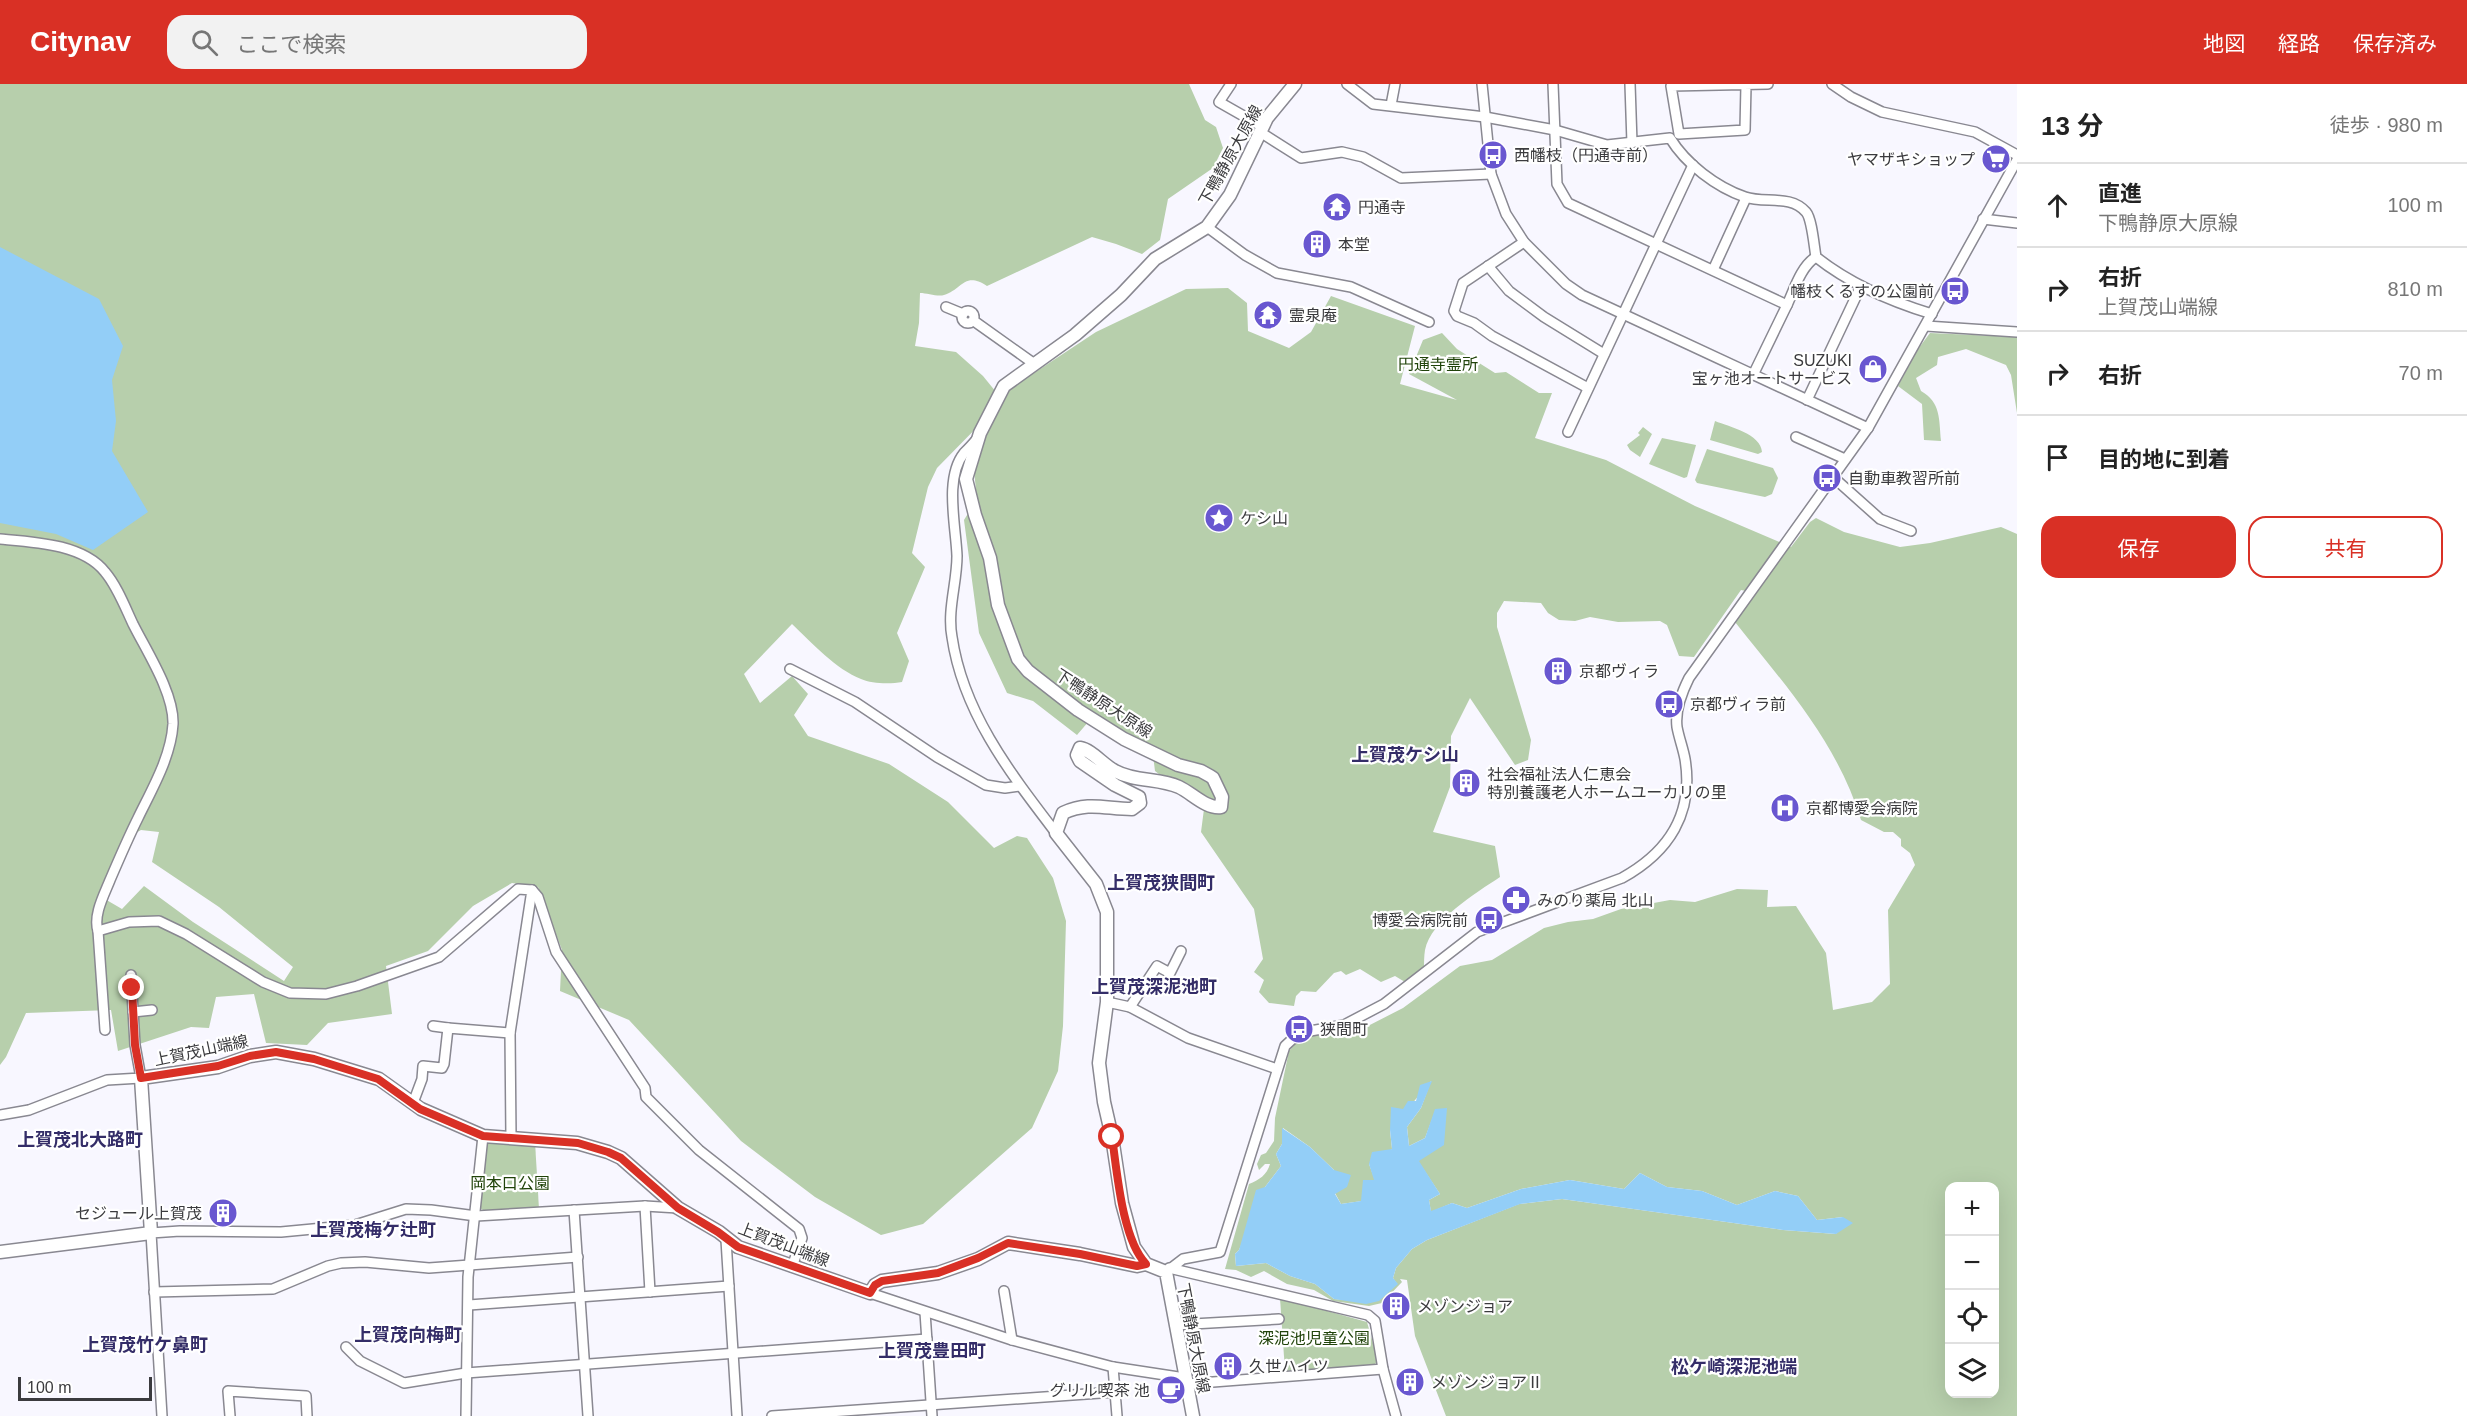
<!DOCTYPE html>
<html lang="ja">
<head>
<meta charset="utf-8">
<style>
  :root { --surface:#fff; --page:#f2f2f2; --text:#222; --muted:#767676; --line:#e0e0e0; --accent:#d93025 }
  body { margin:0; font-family:Arial,"Noto Sans JP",sans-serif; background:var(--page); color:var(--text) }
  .controls { position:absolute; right:18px; bottom:18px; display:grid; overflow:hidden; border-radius:12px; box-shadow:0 6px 24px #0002 }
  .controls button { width:54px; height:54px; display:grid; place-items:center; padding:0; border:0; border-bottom:2px solid var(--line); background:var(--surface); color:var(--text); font:30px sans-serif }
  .scale { position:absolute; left:18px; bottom:15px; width:134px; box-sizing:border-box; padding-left:6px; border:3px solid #3b3b3e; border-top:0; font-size:16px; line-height:21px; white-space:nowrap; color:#3b3b3e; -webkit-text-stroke:4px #fff; paint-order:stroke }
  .stop { position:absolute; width:18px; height:18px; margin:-14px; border:4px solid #d93025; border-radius:50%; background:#fff }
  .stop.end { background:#d93025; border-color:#fff; box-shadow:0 2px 6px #0008 }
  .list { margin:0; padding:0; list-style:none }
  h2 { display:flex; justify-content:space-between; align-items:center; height:78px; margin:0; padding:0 24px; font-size:26px }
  h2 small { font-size:20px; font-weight:400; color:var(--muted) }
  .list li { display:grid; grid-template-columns:39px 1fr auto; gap:18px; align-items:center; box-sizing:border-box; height:84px; padding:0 24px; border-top:2px solid var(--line) }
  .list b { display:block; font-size:22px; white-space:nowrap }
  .list p { margin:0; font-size:20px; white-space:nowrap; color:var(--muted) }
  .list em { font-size:20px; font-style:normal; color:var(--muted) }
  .actions { display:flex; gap:12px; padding:18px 24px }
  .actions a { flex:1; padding:14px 0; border:2px solid var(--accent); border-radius:18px; text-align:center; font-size:21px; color:var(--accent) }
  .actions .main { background:var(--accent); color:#fff }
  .icon { flex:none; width:33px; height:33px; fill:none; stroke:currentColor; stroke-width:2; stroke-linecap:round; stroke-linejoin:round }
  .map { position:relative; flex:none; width:2017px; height:1332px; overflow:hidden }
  header { display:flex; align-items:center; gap:36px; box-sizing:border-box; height:84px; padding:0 30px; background:var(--accent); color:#fff }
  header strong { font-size:28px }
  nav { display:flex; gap:33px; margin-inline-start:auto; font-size:21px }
  .search { width:420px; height:54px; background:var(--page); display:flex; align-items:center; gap:15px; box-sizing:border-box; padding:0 21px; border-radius:18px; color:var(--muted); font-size:22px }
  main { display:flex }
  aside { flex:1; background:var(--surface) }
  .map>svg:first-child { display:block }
  .green { fill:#b7cfac; fill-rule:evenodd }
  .water { fill:#93cef7 }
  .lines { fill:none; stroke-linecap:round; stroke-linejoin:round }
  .minor-casing { stroke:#898891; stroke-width:12 }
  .major-casing { stroke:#898891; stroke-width:15 }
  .minor { stroke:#fff; stroke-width:9 }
  .major { stroke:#fff; stroke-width:12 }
  .route { stroke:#d93025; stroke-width:8 }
  .labels { text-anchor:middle; stroke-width:4.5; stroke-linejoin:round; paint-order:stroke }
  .street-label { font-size:16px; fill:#3b3b3e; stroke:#fff }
  .poi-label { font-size:16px; fill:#3b3b3e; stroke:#fff; text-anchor:start }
  .park-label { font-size:16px; fill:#20430a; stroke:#fff }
  .neighbourhood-label { font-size:18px; font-weight:bold; fill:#342d68; stroke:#fff }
</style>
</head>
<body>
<header>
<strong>Citynav</strong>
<div class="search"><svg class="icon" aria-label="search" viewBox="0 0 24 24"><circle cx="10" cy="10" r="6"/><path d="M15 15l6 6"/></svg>ここで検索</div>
<nav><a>地図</a><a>経路</a><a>保存済み</a></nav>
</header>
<main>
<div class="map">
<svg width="2017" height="1332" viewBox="0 0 2017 1332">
  <rect width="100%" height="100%" fill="#f8f7ff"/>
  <g class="green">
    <path d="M0,0H1189L1205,36L1216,43L1223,64L1213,84L1168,115L1160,156L1142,170L1116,160L1092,153L987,202C964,187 962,206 944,211C938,213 927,209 920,209L919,239L915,262L956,268L983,292L996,308L991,329L937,384L928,403L912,469L925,483L897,549L909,577L902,598C891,600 872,600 861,595C837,586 811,558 792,540L744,590L760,619L792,592L808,610L794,631L808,652L889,680L948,718L994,764L1017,752L1027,754L1053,794L1066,837L1063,942L1058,987L1032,1044L923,1140L881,1151L815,1113L741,1057L629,936L560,907L562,866L538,803L512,799L473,822L428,867L386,882L392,930L328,939L307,961L266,959L254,910L216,913L209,944L191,943L118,967L111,926L26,929L6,973L0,981ZM141,746L159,748L152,778L219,823L293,883L284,897L193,838L144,802L122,825L98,811L124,756Z"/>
    <path d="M1228,204L1247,219L1248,247L1289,264L1311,248L1331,212L1415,242L1400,300L1457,316L1409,290L1423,256L1442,249L1457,265L1495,289L1506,288L1539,309H1552L1535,354L1606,376L1695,422L1791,463L1810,438L1816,434L1844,448L1900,463L1930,459L2001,443L2017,450V1332H1446L1415,1252L1407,1196L1400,1195L1402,1198L1382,1219L1369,1222L1333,1217L1314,1206L1287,1200L1264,1187L1251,1193L1236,1186L1225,1185L1249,1100C1259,1096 1267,1091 1270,1080H1265L1259,1086L1257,1080L1261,1071L1266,1069L1274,1057L1275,1034L1289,967L1296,959L1308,952L1362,945L1403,924L1460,882L1492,876L1544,844L1568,838L1593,835L1621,825L1670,816L1695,818L1737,805L1768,806L1767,823L1796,822L1826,869L1833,926L1872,918L1890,900L1888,826L1915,781L1910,769L1901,762V755L1893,748H1884L1861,736C1837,658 1785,601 1735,538L1756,509L1741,506L1694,573L1679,572L1667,541L1660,537L1618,538L1590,533L1575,537L1559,536L1548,529L1541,519L1504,517L1497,529V543L1531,656L1528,676L1515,681L1470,614L1451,652L1450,703L1433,748L1495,762L1500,793C1476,809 1431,836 1425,866C1424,872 1424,879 1424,885L1405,898L1395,892L1381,898L1360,885L1346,891L1341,887L1334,889L1316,908L1301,907L1296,912L1294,922L1269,919L1259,908L1264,896L1254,888L1263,875L1254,825L1201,748L1204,725L1155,687L1152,663L1095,630L1077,651L1033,617L1007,609L979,549L964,436L977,415L974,387L979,366L1015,296L1031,291L1096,248L1186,205ZM1431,997L1421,1024L1407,1043L1409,1062L1425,1054L1436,1025L1418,1077L1440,1110L1429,1116L1431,1128L1452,1119L1467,1124L1521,1105L1570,1096L1624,1105L1640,1089L1667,1103L1702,1107L1737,1121L1775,1107L1798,1112L1817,1136L1843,1133L1836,1150L1783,1146L1562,1115L1519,1120L1427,1156L1412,1165L1396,1184L1393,1194L1397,1200L1348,1216L1334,1215L1315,1200L1290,1192L1266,1179L1236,1182L1235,1170L1239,1166L1265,1103L1281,1082L1276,1070L1282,1060L1283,1044L1310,1063L1334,1086L1335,1109L1341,1120L1362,1117L1375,1096L1369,1080L1392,1065L1390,1046ZM1950,1102H1994V1310H1950Z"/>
    <path d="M1930,249L2017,253V329L2011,291L2006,281L1966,265L1938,273L1937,281L1916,294L1921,307C1941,318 1939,336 1941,357L1924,356L1922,320L1898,302L1918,265Z"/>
    <path d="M1715,337C1730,343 1761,350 1762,368L1758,370L1710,356Z"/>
    <polygon points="1643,343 1652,350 1640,373 1630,366 1627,361 1640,351 1638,349"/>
    <polygon points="1662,354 1696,361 1687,393 1684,394 1649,380"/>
    <polygon points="1707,365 1773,384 1778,394 1772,410 1765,413 1697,399 1695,396"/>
    <polygon points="488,1055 535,1058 539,1125 486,1128 480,1124"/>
    <polygon points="1280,1214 1367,1238 1378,1277 1373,1282 1285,1287"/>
  </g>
  <g class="water">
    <polygon points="0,163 99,215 123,262 112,296 116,337 112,367 148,428 93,466 56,450 0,439"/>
    <polygon points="1432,997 1421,1024 1407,1043 1409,1062 1425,1054 1435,1025 1447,1024 1444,1061 1419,1077 1440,1110 1429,1116 1431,1127 1452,1119 1467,1124 1521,1105 1570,1096 1624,1105 1640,1089 1667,1103 1702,1107 1737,1121 1775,1107 1798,1112 1817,1136 1843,1133 1853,1139 1836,1150 1783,1146 1562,1115 1520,1120 1427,1156 1412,1165 1396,1184 1393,1194 1398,1200 1379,1217 1366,1220 1334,1215 1315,1200 1290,1192 1266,1179 1236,1182 1235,1170 1239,1166 1256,1106 1265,1103 1281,1082 1276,1070 1282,1060 1282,1044 1310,1063 1334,1086 1351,1091 1347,1103 1335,1110 1341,1120 1361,1117 1363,1096 1374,1096 1369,1080 1372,1068 1392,1065 1390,1046 1391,1023 1403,1025 1408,1017 1416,1017 1420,1001"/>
  </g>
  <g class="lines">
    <g class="minor-casing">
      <g id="minor">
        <polyline points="1231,0 1219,18 1263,43"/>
        <path d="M1347,0L1373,20L1485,33L1555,46L1607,61L1670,54C1686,80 1716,103 1745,113C1765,120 1790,110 1806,128C1812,135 1814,162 1816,173C1850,200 1889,217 1932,230"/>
        <polyline points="1482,0 1491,90 1506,130 1524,158 1566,200 1582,211 1623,230 1868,344"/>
        <polyline points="1553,0 1557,100 1568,119 1787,221 1753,291"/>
        <polyline points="1630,0 1632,59"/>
        <polyline points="1832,0 1851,13 1882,28 1975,48 2017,71"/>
        <polyline points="1746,1 1745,46 1679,50 1671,2 1768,0"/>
        <polyline points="1391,21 1395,0"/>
        <polyline points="1260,48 1301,74 1342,68 1363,73 1401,94 1491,90"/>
        <polyline points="1983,135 2017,139"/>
        <polyline points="1207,143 1245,171 1277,189 1351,203 1429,238"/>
        <polyline points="1524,158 1463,199 1454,227 1457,232 1474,239 1492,252 1588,304"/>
        <polyline points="1488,182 1509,207 1544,233 1604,270"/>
        <polyline points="1713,186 1746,114"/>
        <path d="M1787,221C1794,206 1801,182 1816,173"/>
        <polyline points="946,223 963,230"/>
        <circle cx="968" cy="233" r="6"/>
        <polyline points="974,237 1033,279"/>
        <polyline points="1926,242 2017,248"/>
        <polyline points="1807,316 1861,202"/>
        <polyline points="1568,348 1693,81"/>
        <polyline points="1796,353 1845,375"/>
        <path d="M976,356C972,361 968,365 964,369C944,394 956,442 957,472C957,499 947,526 952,553C963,629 1011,690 1056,749"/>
        <polyline points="1833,393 1880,435 1911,447"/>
        <path d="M0,455C34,458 83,460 105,488C117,502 125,523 133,540C147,568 174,609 173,640C171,673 152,705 138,734C128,754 119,775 110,796C104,811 93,831 98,847L105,946"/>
        <polyline points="790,585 855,618 937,673 986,701 1005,704 1020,702"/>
        <polyline points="532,806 538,813 556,868 645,1004 646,1013 699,1066 799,1145 802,1154 792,1183"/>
        <polyline points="98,847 129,838 159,837 186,850 263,898 290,909 326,910 357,902 439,873 518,805 532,806 510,949 511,1053"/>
        <polyline points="1107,918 1130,923 1188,954 1277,985"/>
        <polyline points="1130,923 1157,882 1170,889 1181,867"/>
        <polyline points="133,928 152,926"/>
        <polyline points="433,942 448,944"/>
        <polyline points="413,1019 422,995 423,982 442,984 444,980 448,944 510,949"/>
        <polyline points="0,1031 29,1026 107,996 141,994 135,961 131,891"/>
        <polyline points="645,1122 650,1208"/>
        <polyline points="574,1126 588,1332"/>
        <polyline points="726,1156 737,1332"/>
        <polyline points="1169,1184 1368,1231 1375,1237 1383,1285 1396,1332"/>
        <path d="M1166,1188L1183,1175L1220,1168L1285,962L1299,949L1344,941L1384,920L1477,848L1622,794C1669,768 1694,729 1685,675C1683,664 1679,654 1677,643C1675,627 1682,608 1689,594L1868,344L2017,76"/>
        <polyline points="1004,1207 1012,1256"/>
        <polyline points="154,1208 273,1205 328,1182 341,1179 365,1178 429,1184 578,1173"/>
        <polyline points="870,1209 1012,1256 1113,1283 1185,1294"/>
        <polyline points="469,1221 729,1202"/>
        <polyline points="925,1228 932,1332"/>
        <polyline points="1175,1241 1279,1235"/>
        <polyline points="346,1263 360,1277 404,1299 466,1289 927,1255"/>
        <polyline points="1113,1283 1117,1332"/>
        <polyline points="1187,1300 1383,1285"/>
        <polyline points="162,1332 151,1149 180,1147 281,1148 355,1141 406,1125 431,1126 476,1132 645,1122 678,1124"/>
        <polyline points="230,1332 228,1307 306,1312 307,1332"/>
        <polyline points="466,1332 468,1193 483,1052"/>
        <polyline points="772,1332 1115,1308"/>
      </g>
    </g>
    <g class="major-casing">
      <g id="major">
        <polyline points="0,1168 151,1149 141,994 218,983 250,972 276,968 314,975 379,995 421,1025 483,1052 577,1059 608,1068 621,1074 678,1124 719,1148 738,1163 870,1209 875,1201 882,1197 938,1189 978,1175 1008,1159 1080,1170 1137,1182 1146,1180"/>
        <path d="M1193,1332L1166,1188L1146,1180L1134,1163L1122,1119L1112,1053L1104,1018L1099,979L1107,918V828L1096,800L1056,749L1063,729C1089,717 1106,725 1132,725L1140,719L1139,713L1115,701L1080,677L1077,671L1080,664C1092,666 1103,681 1115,687C1135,698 1159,694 1179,703C1192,709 1206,725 1221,723L1222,713L1213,694L1210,692L1201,687L1178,681L1124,655L1078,626L1028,587L1018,575L998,521L990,474L975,431L966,395L980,349L1004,302L1075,251L1121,211L1155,175L1207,143L1230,111L1267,34L1295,0"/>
      </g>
    </g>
    <use href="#minor" class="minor"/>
    <use href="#major" class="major"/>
  </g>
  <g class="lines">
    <path class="route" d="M132,904L135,961L141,994L218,982L250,972L276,968L314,975L378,995L420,1025L483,1052L578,1059L608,1068L621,1074L678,1124L718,1148L738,1163L870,1209L875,1201L882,1197L938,1189L978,1174L1008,1159L1080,1170L1137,1182L1146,1180C1122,1155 1117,1087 1112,1053"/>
  </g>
  <defs>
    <g id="bus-disc" transform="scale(1.5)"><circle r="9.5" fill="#6957d0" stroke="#fff"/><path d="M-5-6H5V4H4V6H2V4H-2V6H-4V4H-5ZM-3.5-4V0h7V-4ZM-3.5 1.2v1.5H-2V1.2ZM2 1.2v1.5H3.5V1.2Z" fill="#fff"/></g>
    <g id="supermarket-disc" transform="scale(1.5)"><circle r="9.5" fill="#6957d0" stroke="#fff"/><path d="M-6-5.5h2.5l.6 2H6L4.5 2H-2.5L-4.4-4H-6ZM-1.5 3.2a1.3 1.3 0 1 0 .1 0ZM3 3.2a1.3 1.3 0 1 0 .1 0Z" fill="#fff"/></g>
    <g id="temple-disc" transform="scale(1.5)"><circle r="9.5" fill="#6957d0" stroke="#fff"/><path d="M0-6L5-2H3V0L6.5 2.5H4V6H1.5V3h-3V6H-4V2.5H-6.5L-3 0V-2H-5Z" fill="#fff"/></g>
    <g id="building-disc" transform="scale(1.5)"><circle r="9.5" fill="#6957d0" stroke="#fff"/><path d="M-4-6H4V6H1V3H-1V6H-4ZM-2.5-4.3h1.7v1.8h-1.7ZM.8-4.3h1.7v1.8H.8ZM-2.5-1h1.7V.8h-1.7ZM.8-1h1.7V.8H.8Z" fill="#fff"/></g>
    <g id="shop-disc" transform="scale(1.5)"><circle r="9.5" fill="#6957d0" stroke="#fff"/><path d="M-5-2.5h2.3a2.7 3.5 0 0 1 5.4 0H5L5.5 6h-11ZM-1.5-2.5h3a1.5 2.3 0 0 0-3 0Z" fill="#fff"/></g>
    <g id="sight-disc" transform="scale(1.5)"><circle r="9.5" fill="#6957d0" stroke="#fff"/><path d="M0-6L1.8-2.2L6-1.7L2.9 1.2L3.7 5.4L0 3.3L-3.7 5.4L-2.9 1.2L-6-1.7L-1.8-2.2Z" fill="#fff"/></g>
    <g id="hospital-disc" transform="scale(1.5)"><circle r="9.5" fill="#6957d0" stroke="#fff"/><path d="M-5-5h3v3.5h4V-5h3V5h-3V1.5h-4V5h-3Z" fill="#fff"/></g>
    <g id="pharmacy-disc" transform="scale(1.5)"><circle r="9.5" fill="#6957d0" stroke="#fff"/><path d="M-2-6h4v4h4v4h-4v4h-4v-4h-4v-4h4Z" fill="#fff"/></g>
    <g id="cafe-disc" transform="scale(1.5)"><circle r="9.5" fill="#6957d0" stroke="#fff"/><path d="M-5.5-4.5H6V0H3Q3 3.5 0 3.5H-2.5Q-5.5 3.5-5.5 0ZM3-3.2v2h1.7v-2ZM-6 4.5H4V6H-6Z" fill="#fff"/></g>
  </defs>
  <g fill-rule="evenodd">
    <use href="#bus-disc" x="1493" y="71"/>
    <use href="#supermarket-disc" x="1996" y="75"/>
    <use href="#temple-disc" x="1337" y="123"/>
    <use href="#building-disc" x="1317" y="160"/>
    <use href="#bus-disc" x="1955" y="207"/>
    <use href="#temple-disc" x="1268" y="231"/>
    <use href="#shop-disc" x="1873" y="285"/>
    <use href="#bus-disc" x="1827" y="394"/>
    <use href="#sight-disc" x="1219" y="434"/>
    <use href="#building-disc" x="1558" y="587"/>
    <use href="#bus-disc" x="1669" y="620"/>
    <use href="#building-disc" x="1466" y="699"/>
    <use href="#hospital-disc" x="1785" y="724"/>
    <use href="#pharmacy-disc" x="1516" y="816"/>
    <use href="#bus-disc" x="1489" y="836"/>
    <use href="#bus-disc" x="1299" y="945"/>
    <use href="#building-disc" x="223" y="1129"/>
    <use href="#building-disc" x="1396" y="1222"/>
    <use href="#building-disc" x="1228" y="1282"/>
    <use href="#building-disc" x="1410" y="1298"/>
    <use href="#cafe-disc" x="1171" y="1306"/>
  </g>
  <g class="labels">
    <g class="street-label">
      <text transform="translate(1230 71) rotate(-61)" y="6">下鴨静原大原線</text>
      <text transform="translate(1104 619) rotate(33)" y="6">下鴨静原大原線</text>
      <text transform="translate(201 966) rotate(-12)" y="6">上賀茂山端線</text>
      <text transform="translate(784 1160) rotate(21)" y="6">上賀茂山端線</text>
      <text transform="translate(1194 1254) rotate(79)" y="6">下鴨静原大原線</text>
    </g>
    <g class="poi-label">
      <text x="1514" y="77">西幡枝（円通寺前）</text>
      <text x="1975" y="81" text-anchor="end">ヤマザキショップ</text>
      <text x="1358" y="129">円通寺</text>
      <text x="1338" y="166">本堂</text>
      <text x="1934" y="213" text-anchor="end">幡枝くるすの公園前</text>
      <text x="1289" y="237">霊泉庵</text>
      <text x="1852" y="282" text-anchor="end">SUZUKI<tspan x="1852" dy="18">宝ヶ池オートサービス</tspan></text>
      <text x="1848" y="400">自動車教習所前</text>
      <text x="1240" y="440">ケシ山</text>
      <text x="1579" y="593">京都ヴィラ</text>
      <text x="1690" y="626">京都ヴィラ前</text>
      <text x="1487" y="696">社会福祉法人仁恵会<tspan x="1487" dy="18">特別養護老人ホームユーカリの里</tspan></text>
      <text x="1806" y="730">京都博愛会病院</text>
      <text x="1537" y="822">みのり薬局 北山</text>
      <text x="1468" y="842" text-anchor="end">博愛会病院前</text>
      <text x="1320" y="951">狭間町</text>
      <text x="202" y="1135" text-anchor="end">セジュール上賀茂</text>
      <text x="1417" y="1228">メゾンジョア</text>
      <text x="1249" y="1288">久世ハイツ</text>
      <text x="1431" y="1304">メゾンジョアⅡ</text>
      <text x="1150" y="1312" text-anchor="end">グリル喫茶 池</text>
    </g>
    <g class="park-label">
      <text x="1438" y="286">円通寺霊所</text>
      <text x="510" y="1105">岡本口公園</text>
      <text x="1314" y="1260">深泥池児童公園</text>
    </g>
    <g class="neighbourhood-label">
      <text x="1405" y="677">上賀茂ケシ山</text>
      <text x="1161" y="805">上賀茂狭間町</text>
      <text x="1154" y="909">上賀茂深泥池町</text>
      <text x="80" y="1062">上賀茂北大路町</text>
      <text x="373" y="1152">上賀茂梅ケ辻町</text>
      <text x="408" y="1257">上賀茂向梅町</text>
      <text x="145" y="1267">上賀茂竹ケ鼻町</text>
      <text x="932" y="1273">上賀茂豊田町</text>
      <text x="1734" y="1289">松ケ崎深泥池端</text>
    </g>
  </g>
</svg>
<div class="controls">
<button>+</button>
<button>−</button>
<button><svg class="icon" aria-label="locate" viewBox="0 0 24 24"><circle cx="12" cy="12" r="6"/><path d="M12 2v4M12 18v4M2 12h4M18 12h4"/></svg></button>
<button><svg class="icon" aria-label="layers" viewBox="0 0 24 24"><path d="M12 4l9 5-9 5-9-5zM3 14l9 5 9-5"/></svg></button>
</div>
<div class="scale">100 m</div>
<div class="stop" style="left:1112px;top:1053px"></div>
<div class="stop end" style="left:132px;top:904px"></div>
</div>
<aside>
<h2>13 分<small>徒歩 · 980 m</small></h2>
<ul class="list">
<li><svg class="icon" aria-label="ahead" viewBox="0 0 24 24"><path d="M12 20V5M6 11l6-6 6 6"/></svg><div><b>直進</b><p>下鴨静原大原線</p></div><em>100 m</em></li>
<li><svg class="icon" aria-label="right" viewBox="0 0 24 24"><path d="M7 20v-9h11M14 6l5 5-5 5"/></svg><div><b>右折</b><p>上賀茂山端線</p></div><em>810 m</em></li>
<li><svg class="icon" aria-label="right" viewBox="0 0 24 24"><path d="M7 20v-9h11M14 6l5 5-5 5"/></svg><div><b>右折</b></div><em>70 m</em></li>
<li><svg class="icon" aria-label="arrive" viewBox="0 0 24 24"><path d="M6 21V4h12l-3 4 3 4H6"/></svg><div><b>目的地に到着</b></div></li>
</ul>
<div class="actions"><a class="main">保存</a><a>共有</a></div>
</aside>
</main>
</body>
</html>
